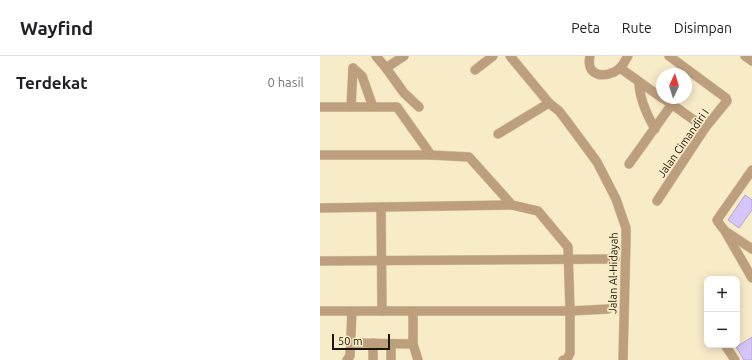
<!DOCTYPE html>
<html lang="id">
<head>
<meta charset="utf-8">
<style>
  :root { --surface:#fff; --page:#f6f6f6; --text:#202124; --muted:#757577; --line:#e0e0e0 }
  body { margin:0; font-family:Ubuntu,sans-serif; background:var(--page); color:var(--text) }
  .controls { position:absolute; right:12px; bottom:12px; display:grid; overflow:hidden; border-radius:8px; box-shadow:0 2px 10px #0003 }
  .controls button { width:36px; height:36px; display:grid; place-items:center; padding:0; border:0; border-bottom:1px solid var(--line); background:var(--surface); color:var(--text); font:20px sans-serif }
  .compass { position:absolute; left:336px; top:12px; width:36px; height:36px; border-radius:50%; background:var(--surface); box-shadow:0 2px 10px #0003; rotate:4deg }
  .scale { position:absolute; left:12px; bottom:10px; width:58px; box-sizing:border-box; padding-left:4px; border:2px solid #1b1609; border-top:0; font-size:11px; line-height:14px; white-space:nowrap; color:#1b1609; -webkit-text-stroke:3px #f8ebc8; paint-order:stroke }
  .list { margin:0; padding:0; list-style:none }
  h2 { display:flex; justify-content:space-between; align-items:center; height:52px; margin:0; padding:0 16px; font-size:17px }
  h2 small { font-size:13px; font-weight:400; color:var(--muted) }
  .map { position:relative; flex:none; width:432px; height:304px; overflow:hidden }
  header { display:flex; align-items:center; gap:24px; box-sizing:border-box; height:56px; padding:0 20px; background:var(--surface); border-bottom:1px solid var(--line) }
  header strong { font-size:19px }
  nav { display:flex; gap:22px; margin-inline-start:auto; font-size:14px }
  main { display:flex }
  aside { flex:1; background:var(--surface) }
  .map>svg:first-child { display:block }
  .building { fill:#d5c5f8; stroke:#b3a9c9 }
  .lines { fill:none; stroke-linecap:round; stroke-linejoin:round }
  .minor-casing { stroke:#d5c9a9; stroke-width:10 }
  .minor { stroke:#be9f7d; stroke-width:9 }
  .labels { text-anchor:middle; stroke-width:3.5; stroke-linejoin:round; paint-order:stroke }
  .street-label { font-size:11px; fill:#1b1609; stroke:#f8ebc8 }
</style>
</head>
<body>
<header>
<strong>Wayfind</strong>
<nav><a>Peta</a><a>Rute</a><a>Disimpan</a></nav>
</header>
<main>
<aside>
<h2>Terdekat<small>0 hasil</small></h2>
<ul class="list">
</ul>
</aside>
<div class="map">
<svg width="432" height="304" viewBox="0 0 432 304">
  <rect width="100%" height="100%" fill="#f8ebc8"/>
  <g class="building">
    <polygon points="425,139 432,144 432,154 419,172 408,164"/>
    <polygon points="432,281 432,304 424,304 416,291"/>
  </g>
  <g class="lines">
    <g class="minor-casing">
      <g id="minor">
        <polyline points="56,0 66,12 84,37 99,51"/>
        <polyline points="190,0 229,47 239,55 246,64 277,106 296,143 306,172 306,183 303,304"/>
        <path d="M270,0C265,21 286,23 299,13C303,10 305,4 308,0"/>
        <polyline points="425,0 432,5"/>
        <polyline points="33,12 42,20 53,51"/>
        <polyline points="66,12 84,0"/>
        <polyline points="300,12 342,42"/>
        <polyline points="155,14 173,0"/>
        <path d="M319,26C319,42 327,59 335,73"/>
        <polyline points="343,42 385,72"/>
        <polyline points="0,51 77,51 111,99"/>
        <polyline points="31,51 33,12"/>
        <polyline points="178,78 229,47"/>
        <polyline points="0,99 111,99 149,101 192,149 218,155 248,191 250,255 250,297 247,303 243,304"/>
        <polyline points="309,108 352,48"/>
        <polyline points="432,114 397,164 398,166 405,175 432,222"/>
        <polyline points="337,145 385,72 407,45 406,42 349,0"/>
        <polyline points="61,151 62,255"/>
        <polyline points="0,152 192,149"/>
        <polyline points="408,177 432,193"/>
        <polyline points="0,205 295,203"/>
        <polyline points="0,255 250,255 288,253"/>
        <polyline points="93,255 93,288 98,304"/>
        <polyline points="31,287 93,288"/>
        <polyline points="405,289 415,304"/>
        <polyline points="27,304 30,300 32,255"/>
        <polyline points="53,304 53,287"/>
        <polyline points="71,304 71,288"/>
      </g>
    </g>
    <use href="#minor" class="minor"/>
  </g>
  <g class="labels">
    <g class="street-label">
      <text transform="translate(363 87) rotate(-55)" y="4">Jalan Cimandiri I</text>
      <text transform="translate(293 217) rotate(-89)" y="4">Jalan Al-Hidayah</text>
    </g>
  </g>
</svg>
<div class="controls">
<button>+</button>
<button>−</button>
</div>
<svg class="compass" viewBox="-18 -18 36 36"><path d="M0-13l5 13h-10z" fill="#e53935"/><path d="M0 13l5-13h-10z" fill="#757577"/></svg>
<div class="scale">50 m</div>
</div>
</main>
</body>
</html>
